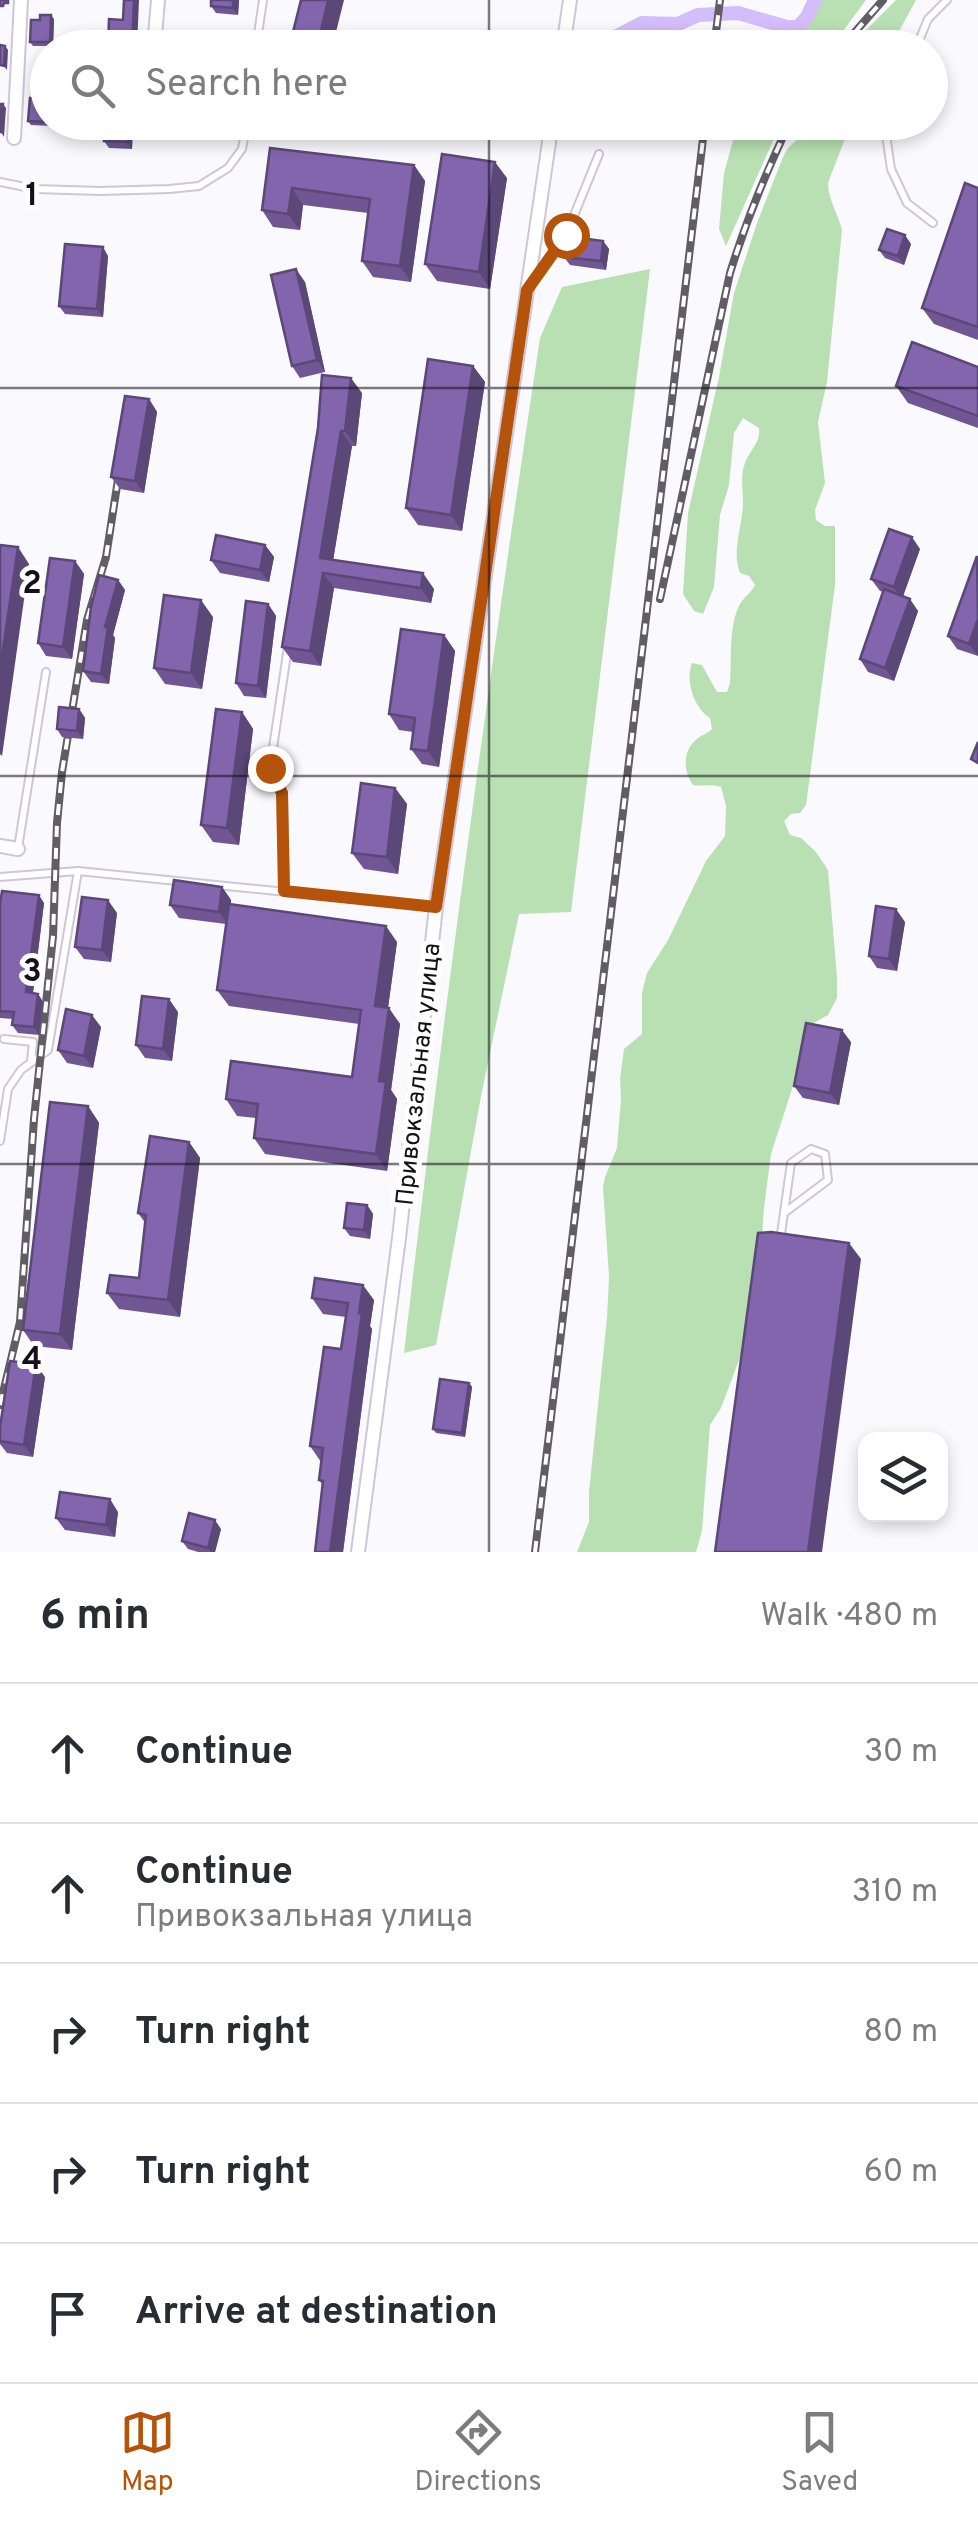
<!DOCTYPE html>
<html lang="en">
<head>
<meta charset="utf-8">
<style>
  :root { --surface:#fff; --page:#f7f7f7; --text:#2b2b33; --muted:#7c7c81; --line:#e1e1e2; --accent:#b45309 }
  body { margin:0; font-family:Overpass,sans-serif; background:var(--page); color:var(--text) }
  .controls { position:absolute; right:30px; bottom:30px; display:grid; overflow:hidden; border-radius:20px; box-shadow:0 5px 15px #0003 }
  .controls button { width:90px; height:90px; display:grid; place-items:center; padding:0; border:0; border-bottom:2px solid var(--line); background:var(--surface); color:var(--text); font:50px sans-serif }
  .stop { position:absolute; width:30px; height:30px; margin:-22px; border:8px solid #b45309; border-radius:50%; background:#fff }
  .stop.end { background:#b45309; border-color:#fff; box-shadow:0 2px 10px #0008 }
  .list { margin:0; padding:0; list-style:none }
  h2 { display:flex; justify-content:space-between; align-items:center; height:130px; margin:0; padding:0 40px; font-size:42px }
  h2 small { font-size:32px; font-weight:400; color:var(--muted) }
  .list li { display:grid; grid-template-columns:65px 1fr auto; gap:30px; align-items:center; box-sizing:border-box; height:140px; padding:0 40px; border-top:2px solid var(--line) }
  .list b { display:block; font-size:38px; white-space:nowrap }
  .list p { margin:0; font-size:32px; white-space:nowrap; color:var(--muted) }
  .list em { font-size:32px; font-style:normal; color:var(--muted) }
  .icon { flex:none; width:55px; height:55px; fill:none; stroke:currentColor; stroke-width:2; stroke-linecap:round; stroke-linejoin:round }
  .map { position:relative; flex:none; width:978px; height:1552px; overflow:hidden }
  .search { position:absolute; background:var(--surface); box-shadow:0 5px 15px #0003; left:30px; right:30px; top:30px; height:110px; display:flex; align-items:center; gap:25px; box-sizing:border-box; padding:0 35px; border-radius:55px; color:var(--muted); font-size:38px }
  .sheet { height:830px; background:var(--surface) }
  nav { display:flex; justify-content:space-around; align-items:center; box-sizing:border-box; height:140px; border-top:2px solid var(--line); background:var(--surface); font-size:28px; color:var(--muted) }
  nav a { display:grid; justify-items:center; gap:5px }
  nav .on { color:var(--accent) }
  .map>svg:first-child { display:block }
  .green { fill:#b9e0b2 }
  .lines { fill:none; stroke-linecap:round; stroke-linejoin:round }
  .canal { stroke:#d4bdfb; stroke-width:14 }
  .lane-casing { stroke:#cdc7d9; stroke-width:10 }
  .street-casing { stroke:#cdc7d9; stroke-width:16 }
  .lane { stroke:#fff; stroke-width:6 }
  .street { stroke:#fff; stroke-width:12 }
  .rail-casing { stroke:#605e64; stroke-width:8 }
  .rail { stroke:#fff; stroke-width:4; stroke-dasharray:11; stroke-linecap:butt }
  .wall { fill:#705794 }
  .shaded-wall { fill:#5b4778 }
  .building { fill:#8265ac; stroke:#5b4778; stroke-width:2.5 }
  .route { stroke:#b45309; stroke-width:12 }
  .grid { fill:none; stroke:#141118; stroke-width:2.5; stroke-opacity:0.55 }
  .labels { text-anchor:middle; stroke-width:10; stroke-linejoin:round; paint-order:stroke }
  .street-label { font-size:25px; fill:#141118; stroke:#fff }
  .grid-label { font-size:32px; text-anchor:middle; font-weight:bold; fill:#141118; stroke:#fff; stroke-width:10; stroke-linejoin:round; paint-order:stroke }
</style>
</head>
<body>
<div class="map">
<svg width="978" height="1552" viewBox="0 0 978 1552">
  <rect width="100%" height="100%" fill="#faf9fd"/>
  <g class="green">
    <polygon points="815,0 866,0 831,47 776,47 807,17"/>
    <polygon points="896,0 916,0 898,33 886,47 849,47"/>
    <polygon points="738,122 781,123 726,246 719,229 724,173"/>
    <path d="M819,123H851L828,183C828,199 838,214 842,230L827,382L818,422L825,483L815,510L816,520L825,526H835V585L806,805L800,813L791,814L784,821L790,835L801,838L816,852L828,870L837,977V998L828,1015L812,1024L806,1032L801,1061L771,1154L764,1208L760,1263L747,1304L745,1344L721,1408L710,1425L702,1531L696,1552H577L589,1522V1492L607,1318L609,1277L603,1187L605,1177L617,1148L621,1099L620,1079L624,1049L642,1034V993L647,973L668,940L706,861L725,836L726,806L721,787C711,783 703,787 693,785C683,771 682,750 698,738C702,735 708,733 712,729L710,718C694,708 685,681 692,663L702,665L717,692H727L730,683C732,659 728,626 740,604C745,596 751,593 755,585L749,576L740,573C731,550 743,526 743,502C743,488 740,476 745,463C750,449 761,443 759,428L743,418L734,433L729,485L720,515L714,587L703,614L694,611L683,594L688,513L719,377L734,293L757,223L783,157L788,148L805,132Z"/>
    <path d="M650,269L571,912L519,914L481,1096L436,1345L404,1353C443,1014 489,676 540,338L562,287Z"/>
  </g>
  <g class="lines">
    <polyline class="canal" points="594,48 642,23 678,24 698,15 738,13 787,27 798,27 807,17 815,0"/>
    <g class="lane-casing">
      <g id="lane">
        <polyline points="256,48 263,0"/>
        <polyline points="916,48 928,19 947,0"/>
        <polyline points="887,122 885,128 891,169 907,203 933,223"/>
        <polyline points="0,182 35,189 100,191 169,189 199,186 228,168 242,149 247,122"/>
        <polyline points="531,285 566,235 599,154"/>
        <polyline points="18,848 46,672"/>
        <polyline points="0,877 78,871"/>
        <polyline points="285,891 283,793 270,768 288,647"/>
        <polyline points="4,1039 33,1042 31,1061"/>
        <polyline points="0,1141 8,1089 21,1070 48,1050 78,871 435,907"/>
        <polyline points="780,1241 791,1163 811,1149 825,1154 828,1180 784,1213"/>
      </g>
    </g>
    <g class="street-casing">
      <g id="street">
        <polyline points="154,48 158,0"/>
        <polyline points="563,48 570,0"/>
        <polyline points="14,138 21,0"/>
        <polyline points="0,846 18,849"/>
        <polyline points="358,1552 399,1238 436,907 552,122"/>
      </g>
    </g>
    <use href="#lane" class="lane"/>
    <use href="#street" class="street"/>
    <g class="rail-casing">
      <g id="rail">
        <polyline points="714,48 720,0"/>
        <polyline points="841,48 883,0"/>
        <path d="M660,599L730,273C746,221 766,172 790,122"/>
        <polyline points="0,1405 20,1322 34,1119 53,936 57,823 62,772 87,620 106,557 121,460"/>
        <polyline points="535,1552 705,122"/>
      </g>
    </g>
    <use href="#rail" class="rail"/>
  </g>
  <g class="wall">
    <polygon points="239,0 238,15 216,13 211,6"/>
    <polygon points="54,19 53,46 33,46 30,42"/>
    <polygon points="28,121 53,122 53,126 31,125"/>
    <polygon points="105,122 133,122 132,149 109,148 104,141"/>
    <polygon points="178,122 177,138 166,137 163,133"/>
    <polygon points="270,148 414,165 425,181 411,282 373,277 362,261 368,213 303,205 300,230 273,227 262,210"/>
    <polygon points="507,178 490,289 437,281 425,264"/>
    <polygon points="978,188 978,340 934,324 922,308"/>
    <polygon points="603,241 609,249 606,270 570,265 564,257"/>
    <polygon points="911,244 904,265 885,258 879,250"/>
    <polygon points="108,256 103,317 65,314 59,306"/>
    <polygon points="305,282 325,372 300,378 292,366"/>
    <polygon points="473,366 485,382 462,531 418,525 406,508"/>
    <polygon points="978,367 978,428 908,403 896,386"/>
    <polygon points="362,393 356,446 352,446 333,560 434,589 431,603 334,588 321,666 293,662 282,647 318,428"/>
    <polygon points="149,399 157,412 144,493 120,489 111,477"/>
    <polygon points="265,545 274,557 269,582 220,573 211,560"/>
    <polygon points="920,549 903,596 918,611 894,681 868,672 860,659 883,592 880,591 871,579"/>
    <polygon points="977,556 978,656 957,649 948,636"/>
    <polygon points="75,561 84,574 72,659 46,656 38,643"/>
    <polygon points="118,580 125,590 113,635 115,638 109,684 91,682 83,671"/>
    <polygon points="268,604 276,616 266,698 244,696 236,683"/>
    <polygon points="213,617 202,689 165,684 154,668"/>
    <polygon points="444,635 455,651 439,767 422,764 411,749 413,732 399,730 389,714"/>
    <polygon points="79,709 85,718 83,739 62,737 57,729"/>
    <polygon points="242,712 253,729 239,845 213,842 201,825"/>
    <polygon points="395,788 407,804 398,874 364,869 352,853"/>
    <polygon points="222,887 231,900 231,904 397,942 388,1008 400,1024 391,1090 397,1099 387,1171 265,1154 254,1138 256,1118 237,1116 226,1099 352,1077 359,1024 229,1006 217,990 226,924 179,918 170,905"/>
    <polygon points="44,903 33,993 38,994 43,1002 39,1035 18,1033 12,1025 13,1019 0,1018 0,904"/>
    <polygon points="117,913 111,962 84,959 75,947"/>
    <polygon points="905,922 897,971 877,968 869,956"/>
    <polygon points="178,1012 172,1061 145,1058 136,1045"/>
    <polygon points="101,1027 93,1068 67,1063 58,1050"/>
    <polygon points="851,1042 839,1105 803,1098 794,1086"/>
    <polygon points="88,1106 99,1123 72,1350 34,1346 23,1330"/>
    <polygon points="189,1142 200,1158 180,1317 119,1309 107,1293 139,1278 146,1224 138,1213"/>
    <polygon points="367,1205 373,1214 370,1239 350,1236 344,1228"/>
    <polygon points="312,1298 374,1300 370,1326 372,1329 343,1552 315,1552 323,1485 319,1480 321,1462 310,1446 341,1349 346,1317 323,1314"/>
    <polygon points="45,1377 33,1457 7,1453 0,1444 0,1427"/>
    <polygon points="469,1383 472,1387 465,1437 436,1433 433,1429"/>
    <polygon points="118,1512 115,1537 65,1530 56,1518"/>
    <polygon points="221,1529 215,1552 198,1552 188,1549 182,1541"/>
  </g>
  <g class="shaded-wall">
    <polygon points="134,0 139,0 137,48 132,48"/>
    <polygon points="233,0 239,0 238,15 233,8"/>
    <polygon points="328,0 344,0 332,48 317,48"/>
    <polygon points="51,15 54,19 53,46 50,42"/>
    <polygon points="5,46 8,50 7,70 4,66"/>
    <polygon points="3,104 6,108 4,137 1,132"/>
    <polygon points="128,122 133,122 132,149 127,142"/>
    <polygon points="174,122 178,122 177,138 174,134"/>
    <polygon points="495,162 507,178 490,289 479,272"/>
    <polygon points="414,165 425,181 411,282 400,266"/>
    <polygon points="292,188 303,205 300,230 288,214"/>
    <polygon points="905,235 911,244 904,265 898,256"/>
    <polygon points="603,241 609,249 606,270 601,261"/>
    <polygon points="103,247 108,256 103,317 97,309"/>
    <polygon points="296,269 305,282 325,372 317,360"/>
    <polygon points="473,366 485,382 462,531 451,515"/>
    <polygon points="351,378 362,393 356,446 345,431"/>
    <polygon points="149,399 157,412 144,493 135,481"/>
    <polygon points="341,431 352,446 331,573 320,558"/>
    <polygon points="912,537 920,549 902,599 894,587"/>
    <polygon points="265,545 274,557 269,582 260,570"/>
    <polygon points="18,547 29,564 2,756 0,754 0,670"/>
    <polygon points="75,561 84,574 72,659 63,647"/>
    <polygon points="323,573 334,588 321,666 310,651"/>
    <polygon points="423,573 434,589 431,603 421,588"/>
    <polygon points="118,580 125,590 113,635 115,638 109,684 101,674 105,627"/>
    <polygon points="910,599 918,611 894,681 885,668"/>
    <polygon points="201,600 213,617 202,689 191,673"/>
    <polygon points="268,604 276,616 266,698 258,686"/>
    <polygon points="978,619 978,656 969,644"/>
    <polygon points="444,635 455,651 439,767 428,751"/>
    <polygon points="79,709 85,718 83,739 77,731"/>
    <polygon points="242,712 253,729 239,845 227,828"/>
    <polygon points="395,788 407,804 398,874 387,857"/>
    <polygon points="222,887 231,900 228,925 219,912"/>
    <polygon points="39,895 44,903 32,1000 26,992"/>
    <polygon points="108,900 117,913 111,962 102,950"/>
    <polygon points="896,909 905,922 897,971 889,959"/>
    <polygon points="386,926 397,942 386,1022 375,1006"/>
    <polygon points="38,994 43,1002 39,1035 34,1027"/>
    <polygon points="169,999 178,1012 172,1061 163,1049"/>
    <polygon points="389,1008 400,1024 391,1090 397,1099 387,1171 376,1154 379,1081"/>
    <polygon points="92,1015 101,1027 93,1068 84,1056"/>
    <polygon points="842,1030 851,1042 839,1105 830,1093"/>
    <polygon points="88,1106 99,1123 72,1350 60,1334"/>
    <polygon points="189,1142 200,1158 180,1317 168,1300"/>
    <polygon points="367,1205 373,1214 370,1239 364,1230"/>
    <polygon points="849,1243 861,1259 822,1552 808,1552"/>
    <polygon points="363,1285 374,1300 370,1326 372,1329 343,1552 330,1552"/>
    <polygon points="36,1364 45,1377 33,1457 24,1445"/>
    <polygon points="469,1383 472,1387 465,1437 462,1433"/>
    <polygon points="110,1499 118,1512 115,1537 106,1525"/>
    <polygon points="215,1520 221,1529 215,1552 211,1552 208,1548"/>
  </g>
  <g class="building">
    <polygon points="0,0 8,0 8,3 4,3 3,6 0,6"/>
    <polygon points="124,0 134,0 132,48 108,48 109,19 123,20"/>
    <polygon points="211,0 233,0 233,8 211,6"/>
    <polygon points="301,0 328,0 317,48 289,48"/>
    <polygon points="40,15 51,15 50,42 30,42 31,20 40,20"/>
    <polygon points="0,45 5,46 4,66 0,65"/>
    <polygon points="48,97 48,122 28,121 30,98"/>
    <polygon points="0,104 3,104 1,132 0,132"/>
    <polygon points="105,122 128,122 127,142 104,141"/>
    <polygon points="164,122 174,122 174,134 163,133"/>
    <polygon points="270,148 414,165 400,266 362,261 370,199 292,188 288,214 262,210"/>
    <polygon points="442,154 495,162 479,272 425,264"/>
    <polygon points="965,183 978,188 978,327 922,308"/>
    <polygon points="887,229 905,235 898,256 879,250"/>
    <polygon points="566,236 603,241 601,261 564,257"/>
    <polygon points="65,244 103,247 97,309 59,306"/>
    <polygon points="296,269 317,360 292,366 271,275"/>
    <polygon points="912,342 978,367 978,416 896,386"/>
    <polygon points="428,359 473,366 451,515 406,508"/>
    <polygon points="322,375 351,378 345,431 341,431 320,558 423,573 421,588 323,573 310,651 282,647 318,428"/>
    <polygon points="125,396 149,399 135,481 111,477"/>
    <polygon points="889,529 912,537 894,587 871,579"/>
    <polygon points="216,535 265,545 260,570 211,560"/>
    <polygon points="0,545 18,547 0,670"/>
    <polygon points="977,556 978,619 969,644 948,636"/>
    <polygon points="50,558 75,561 63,647 38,643"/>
    <polygon points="99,575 118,580 105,627 108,627 101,674 83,671 91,607"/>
    <polygon points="884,589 910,599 885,668 860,659"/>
    <polygon points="164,595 201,600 191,673 154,668"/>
    <polygon points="246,601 268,604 258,686 236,683"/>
    <polygon points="401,629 444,635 428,751 411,749 415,718 389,714"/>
    <polygon points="59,707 79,709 77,731 57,729"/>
    <polygon points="216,709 242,712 227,828 201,825"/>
    <polygon points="978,742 978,763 971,759"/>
    <polygon points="361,783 395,788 387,857 352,853"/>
    <polygon points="174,880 222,887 219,912 170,905"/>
    <polygon points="2,891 39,895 26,992 38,994 34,1027 12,1025 14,1012 0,1011 0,904"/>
    <polygon points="82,897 108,900 102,950 75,947"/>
    <polygon points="229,904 386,926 375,1006 389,1008 379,1081 386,1082 376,1154 254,1138 258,1104 226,1099 231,1061 352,1077 361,1010 217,990"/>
    <polygon points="876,906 896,909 889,959 869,956"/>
    <polygon points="142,996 169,999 163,1049 136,1045"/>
    <polygon points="66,1009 92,1015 84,1056 58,1050"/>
    <polygon points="806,1023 842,1030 830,1093 794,1086"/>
    <polygon points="50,1102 88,1106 60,1334 23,1330"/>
    <polygon points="150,1136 189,1142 168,1300 107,1293 110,1275 139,1278 146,1215 138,1213"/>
    <polygon points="347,1203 367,1205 364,1230 344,1228"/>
    <polygon points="771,1232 849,1243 808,1552 715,1552 758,1233"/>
    <polygon points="315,1278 363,1285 359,1313 362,1313 330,1552 315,1552 323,1481 319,1480 323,1448 310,1446 324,1347 341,1349 348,1303 312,1298"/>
    <polygon points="10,1361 36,1364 24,1445 0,1441 0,1427"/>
    <polygon points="440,1379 469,1383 462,1433 433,1429"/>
    <polygon points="60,1492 110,1499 106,1525 56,1518"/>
    <polygon points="189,1513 215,1520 208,1548 182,1541"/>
  </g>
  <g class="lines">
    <polyline class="route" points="270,768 282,793 284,891 436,907 527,290 566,235"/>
  </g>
  <path class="grid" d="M489,0V48M489,122V1552M0,388H978M0,776H978M0,1164H978"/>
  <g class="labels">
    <g class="street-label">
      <text transform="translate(417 1074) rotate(-84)" y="9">Привокзальная улица</text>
    </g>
  </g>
  <g class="grid-label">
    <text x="32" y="205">1</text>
    <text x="32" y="593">2</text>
    <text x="32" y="981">3</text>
    <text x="32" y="1369">4</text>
  </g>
</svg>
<div class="controls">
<button><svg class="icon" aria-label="layers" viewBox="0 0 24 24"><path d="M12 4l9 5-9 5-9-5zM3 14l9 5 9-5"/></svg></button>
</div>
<div class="stop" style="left:566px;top:235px"></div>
<div class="stop end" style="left:270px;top:768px"></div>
<div class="search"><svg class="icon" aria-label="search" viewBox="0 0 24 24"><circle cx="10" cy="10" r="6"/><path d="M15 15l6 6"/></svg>Search here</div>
</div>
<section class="sheet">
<h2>6 min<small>Walk · 480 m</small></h2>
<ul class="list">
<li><svg class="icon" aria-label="ahead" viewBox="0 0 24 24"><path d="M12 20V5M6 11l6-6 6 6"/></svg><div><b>Continue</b></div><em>30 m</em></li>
<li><svg class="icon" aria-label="ahead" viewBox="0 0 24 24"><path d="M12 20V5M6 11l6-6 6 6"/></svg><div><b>Continue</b><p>Привокзальная улица</p></div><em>310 m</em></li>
<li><svg class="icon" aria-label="right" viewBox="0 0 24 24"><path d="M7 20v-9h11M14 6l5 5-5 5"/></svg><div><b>Turn right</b></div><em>80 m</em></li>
<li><svg class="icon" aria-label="right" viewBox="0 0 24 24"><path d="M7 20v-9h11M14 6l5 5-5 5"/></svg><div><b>Turn right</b></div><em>60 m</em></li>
<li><svg class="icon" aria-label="arrive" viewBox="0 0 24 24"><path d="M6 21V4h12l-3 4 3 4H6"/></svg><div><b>Arrive at destination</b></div></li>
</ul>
</section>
<nav>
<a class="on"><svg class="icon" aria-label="map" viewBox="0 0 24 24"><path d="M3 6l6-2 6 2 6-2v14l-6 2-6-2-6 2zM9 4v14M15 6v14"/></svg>Map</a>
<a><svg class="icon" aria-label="directions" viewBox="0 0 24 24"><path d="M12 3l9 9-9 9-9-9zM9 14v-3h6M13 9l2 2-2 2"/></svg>Directions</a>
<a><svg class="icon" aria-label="saved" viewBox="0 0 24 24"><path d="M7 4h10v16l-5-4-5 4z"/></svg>Saved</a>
</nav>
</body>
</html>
